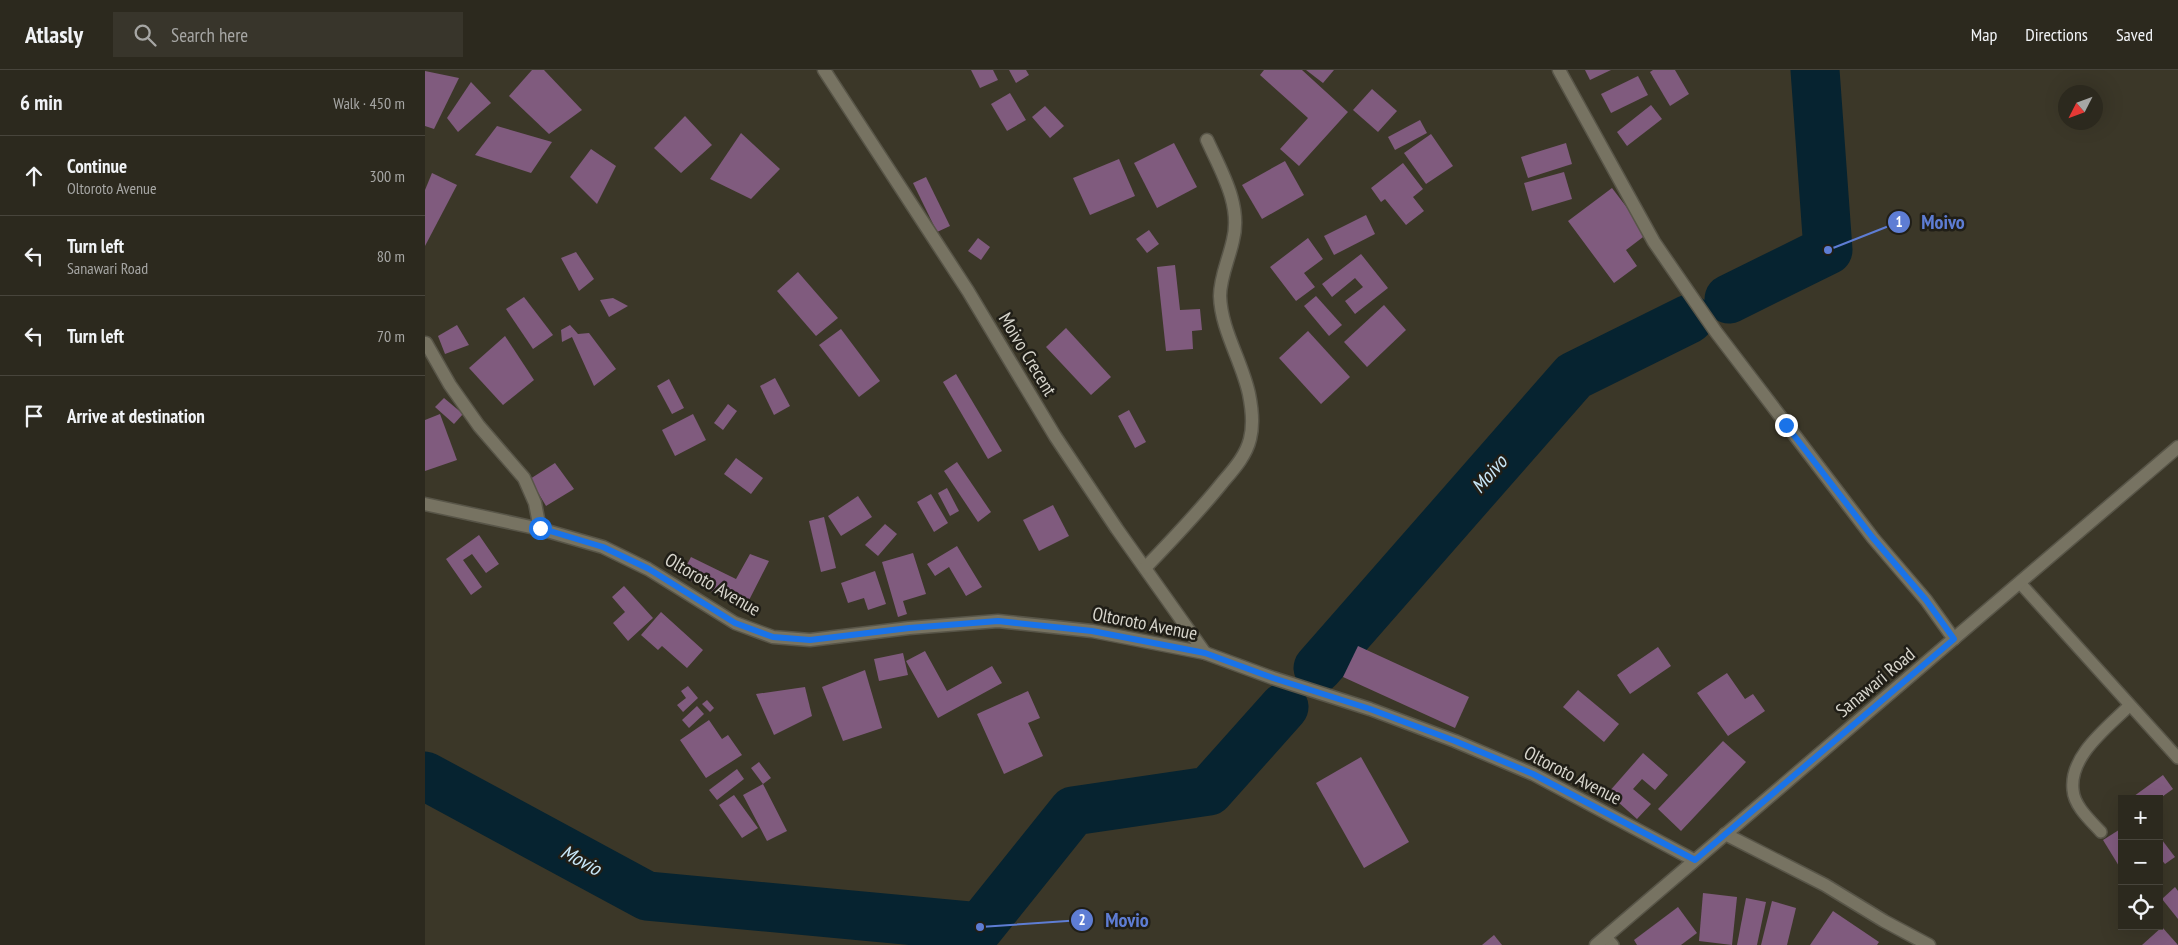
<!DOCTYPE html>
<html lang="en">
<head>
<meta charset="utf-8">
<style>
  :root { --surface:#2c291e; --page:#38352b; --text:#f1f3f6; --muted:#a6a6a4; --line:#48453c }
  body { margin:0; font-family:"PT Sans Narrow",sans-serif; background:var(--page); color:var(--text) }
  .controls { position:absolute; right:15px; bottom:15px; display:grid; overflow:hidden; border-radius:0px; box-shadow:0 5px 20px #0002 }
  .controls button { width:45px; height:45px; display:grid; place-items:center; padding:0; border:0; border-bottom:1px solid var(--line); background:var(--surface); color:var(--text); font:25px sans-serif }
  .compass { position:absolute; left:1633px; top:15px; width:45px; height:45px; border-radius:50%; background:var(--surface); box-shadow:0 5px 20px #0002; rotate:228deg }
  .stop { position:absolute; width:15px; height:15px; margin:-11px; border:4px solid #1a73e8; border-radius:50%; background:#fff }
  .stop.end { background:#1a73e8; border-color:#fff; box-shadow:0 1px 5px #0008 }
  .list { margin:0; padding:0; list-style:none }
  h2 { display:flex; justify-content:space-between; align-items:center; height:65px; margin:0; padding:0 20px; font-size:21px }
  h2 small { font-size:16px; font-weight:400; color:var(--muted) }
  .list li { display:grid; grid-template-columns:32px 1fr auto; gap:15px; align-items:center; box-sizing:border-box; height:80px; padding:0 20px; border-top:1px solid var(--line) }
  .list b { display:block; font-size:19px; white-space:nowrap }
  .list p { margin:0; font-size:16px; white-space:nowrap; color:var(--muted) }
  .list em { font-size:16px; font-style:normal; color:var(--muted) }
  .icon { flex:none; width:28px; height:28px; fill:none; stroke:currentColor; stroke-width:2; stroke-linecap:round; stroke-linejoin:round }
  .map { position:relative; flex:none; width:1753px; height:875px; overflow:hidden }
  header { display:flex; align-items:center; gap:30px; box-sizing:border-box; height:70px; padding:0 25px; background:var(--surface); border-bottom:1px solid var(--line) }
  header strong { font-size:24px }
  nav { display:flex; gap:28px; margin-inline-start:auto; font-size:18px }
  .search { width:350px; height:45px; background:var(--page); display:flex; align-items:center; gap:12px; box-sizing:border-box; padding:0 18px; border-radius:0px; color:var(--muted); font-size:19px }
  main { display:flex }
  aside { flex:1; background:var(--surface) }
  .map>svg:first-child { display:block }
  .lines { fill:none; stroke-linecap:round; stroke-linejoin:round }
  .river { stroke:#062330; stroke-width:49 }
  .building { fill:#805b7e }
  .service-casing { stroke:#585548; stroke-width:14 }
  .minor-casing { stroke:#585548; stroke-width:15 }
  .tertiary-casing { stroke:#585548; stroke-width:15 }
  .service { stroke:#777362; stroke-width:11 }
  .minor { stroke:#777362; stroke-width:12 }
  .tertiary { stroke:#777362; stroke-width:12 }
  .route { stroke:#1a73e8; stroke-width:6 }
  .labels { text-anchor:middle; stroke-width:5; stroke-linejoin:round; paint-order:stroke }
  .street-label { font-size:19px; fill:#d7d5cc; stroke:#201e17 }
  .water-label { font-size:20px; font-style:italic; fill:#c8e7f8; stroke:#201e17 }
  .leader { fill:none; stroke:#5e7dd4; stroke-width:2 }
  .callout-dot { fill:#5e7dd4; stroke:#201e17; stroke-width:2 }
  .mark-label { font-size:15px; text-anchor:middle; font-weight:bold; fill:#fff }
  .callout-label { font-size:20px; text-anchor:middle; font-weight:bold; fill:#5e7dd4; stroke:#201e17; stroke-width:5; stroke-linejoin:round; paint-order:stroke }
</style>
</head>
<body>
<header>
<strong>Atlasly</strong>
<div class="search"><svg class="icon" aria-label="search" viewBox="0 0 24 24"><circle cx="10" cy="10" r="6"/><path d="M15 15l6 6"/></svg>Search here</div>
<nav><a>Map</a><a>Directions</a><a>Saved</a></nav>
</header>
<main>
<aside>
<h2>6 min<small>Walk · 450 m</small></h2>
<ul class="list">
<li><svg class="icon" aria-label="ahead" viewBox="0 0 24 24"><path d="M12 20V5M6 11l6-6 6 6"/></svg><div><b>Continue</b><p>Oltoroto Avenue</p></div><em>300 m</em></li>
<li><svg class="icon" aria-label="left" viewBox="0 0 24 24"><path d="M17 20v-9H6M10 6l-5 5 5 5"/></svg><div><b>Turn left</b><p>Sanawari Road</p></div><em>80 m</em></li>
<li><svg class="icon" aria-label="left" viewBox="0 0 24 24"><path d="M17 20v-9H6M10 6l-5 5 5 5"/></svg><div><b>Turn left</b></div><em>70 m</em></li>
<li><svg class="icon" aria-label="arrive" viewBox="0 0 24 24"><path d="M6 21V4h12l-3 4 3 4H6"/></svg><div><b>Arrive at destination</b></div></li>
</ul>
</aside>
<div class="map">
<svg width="1753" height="875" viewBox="0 0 1753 875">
  <rect width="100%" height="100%" fill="#3b3728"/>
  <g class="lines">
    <g class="river">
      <polyline points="1304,229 1403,180 1390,0"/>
      <polyline points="893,598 1149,306 1264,249"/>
      <polyline points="0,706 222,826 555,857 648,741 784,721 859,637"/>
    </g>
  </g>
  <g class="building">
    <polygon points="107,0 119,0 157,40 124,64 84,26"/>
    <polygon points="546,0 568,0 573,10 555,18"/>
    <polygon points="584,0 601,0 604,5 591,13"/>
    <polygon points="839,0 877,0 923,42 874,96 855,79 883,48 835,5"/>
    <polygon points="881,0 909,0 898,13"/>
    <polygon points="1160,0 1186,0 1165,10"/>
    <polygon points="1228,0 1250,0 1264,24 1245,36 1225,2"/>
    <polygon points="0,1 34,8 9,59 0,56"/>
    <polygon points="1213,6 1223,25 1186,43 1176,24"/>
    <polygon points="46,12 66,33 33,62 22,48"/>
    <polygon points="947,19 972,41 953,62 928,40"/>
    <polygon points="585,23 601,50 582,61 566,34"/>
    <polygon points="1226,35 1237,49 1202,76 1192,62"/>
    <polygon points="620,36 639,56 625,68 607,47"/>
    <polygon points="260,46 287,75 256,103 229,78"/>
    <polygon points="995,50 1002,63 970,80 963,67"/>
    <polygon points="72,56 127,72 106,103 50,85"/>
    <polygon points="316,63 355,99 326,129 285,109"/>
    <polygon points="1006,64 1028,96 1001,114 979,83"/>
    <polygon points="749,73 772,117 732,138 709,93"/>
    <polygon points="1141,73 1147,94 1103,108 1096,87"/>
    <polygon points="166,79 191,96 172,134 145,107"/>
    <polygon points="694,89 710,126 665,145 648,108"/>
    <polygon points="860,91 879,125 837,149 817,115"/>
    <polygon points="978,93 998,119 988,127 999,141 981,155 960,129 956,132 946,118"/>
    <polygon points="1139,102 1147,129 1107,141 1099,113"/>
    <polygon points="7,103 32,115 0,176 0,120"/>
    <polygon points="501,107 525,156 512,162 488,113"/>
    <polygon points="1187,118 1222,164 1201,180 1212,196 1189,213 1143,151"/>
    <polygon points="941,145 950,164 909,185 899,166"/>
    <polygon points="724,160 734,174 722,183 711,169"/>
    <polygon points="553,168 565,177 556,190 543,181"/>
    <polygon points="883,168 898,189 879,203 890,217 871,231 845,197"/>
    <polygon points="151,182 169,209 154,221 136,188"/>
    <polygon points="936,184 963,218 930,244 920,231 938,217 930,208 907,227 897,214"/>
    <polygon points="750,195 755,240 775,239 777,260 767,261 768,279 741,281 732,197"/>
    <polygon points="373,202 413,248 391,266 352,221"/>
    <polygon points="891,226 917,255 904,266 879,236"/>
    <polygon points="99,227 128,265 108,279 81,239"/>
    <polygon points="188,228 203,236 184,247 175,230"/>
    <polygon points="959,235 981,260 942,297 919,272"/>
    <polygon points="32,255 44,275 20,284 13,266"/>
    <polygon points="145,255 153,264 164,263 191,299 169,316 147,267 137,272 136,260"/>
    <polygon points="641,258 686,307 666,325 621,277"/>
    <polygon points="416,259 455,311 434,327 394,275"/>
    <polygon points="883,261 925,307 896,334 854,288"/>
    <polygon points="80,266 109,310 78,335 44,298"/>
    <polygon points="531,304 577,381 563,389 518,312"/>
    <polygon points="350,308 365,336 349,345 335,316"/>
    <polygon points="244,309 259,338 247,344 232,316"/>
    <polygon points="19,328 38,344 29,354 10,337"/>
    <polygon points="303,334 312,341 298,360 289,353"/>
    <polygon points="704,340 721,372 710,378 693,346"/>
    <polygon points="15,344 32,390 0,401 0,350"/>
    <polygon points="268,344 281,370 250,386 237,360"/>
    <polygon points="311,388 338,408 326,424 299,404"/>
    <polygon points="532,392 566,442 553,452 519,401"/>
    <polygon points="130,393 149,419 121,436 105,409"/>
    <polygon points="522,418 534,441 525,446 513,423"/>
    <polygon points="506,424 523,453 509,462 492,432"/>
    <polygon points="433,426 447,447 416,466 403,446"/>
    <polygon points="628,435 644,466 614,481 598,450"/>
    <polygon points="399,447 411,498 396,502 384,451"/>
    <polygon points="460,454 472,464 453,486 440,475"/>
    <polygon points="54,465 74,494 61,503 47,484 38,490 57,517 46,525 21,489"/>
    <polygon points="532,476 557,517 541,526 524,497 510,506 502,494"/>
    <polygon points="488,483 501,524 478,531 482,544 473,547 457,492"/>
    <polygon points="325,484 344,491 320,538 256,506 266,487 311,509"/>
    <polygon points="450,501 461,534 443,540 439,528 423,533 416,513"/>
    <polygon points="199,516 228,548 203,571 188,553 200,542 187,527"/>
    <polygon points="236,542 278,580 262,598 237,576 233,580 216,565"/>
    <polygon points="933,576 1044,627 1030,658 918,607"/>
    <polygon points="1233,577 1246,596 1205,624 1192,605"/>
    <polygon points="500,581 522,621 567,596 577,613 513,648 481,591"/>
    <polygon points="478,583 483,605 454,611 449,589"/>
    <polygon points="440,600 457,658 418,671 397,617"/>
    <polygon points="1302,603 1320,629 1328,624 1340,641 1303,666 1272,623"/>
    <polygon points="263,616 273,628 258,642 252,635 261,628 256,621"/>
    <polygon points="380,617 387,646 349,665 331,624"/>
    <polygon points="1153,620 1194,654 1179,672 1138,637"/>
    <polygon points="603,621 615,648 603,653 618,686 579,704 552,644"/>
    <polygon points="282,630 289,638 285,642 277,634"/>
    <polygon points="272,636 279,644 264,658 257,650"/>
    <polygon points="284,650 297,669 303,665 317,685 281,708 255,670"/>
    <polygon points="1298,671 1321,692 1256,761 1233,739"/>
    <polygon points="1218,683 1243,705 1230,720 1217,709 1208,719 1226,734 1212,749 1183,723"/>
    <polygon points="936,687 984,772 939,798 891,713"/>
    <polygon points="334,692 346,708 338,714 362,761 342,771 318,725 338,714 326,698"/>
    <polygon points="312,699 319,709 292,730 284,720"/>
    <polygon points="1738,705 1748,719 1734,729 1705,729"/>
    <polygon points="309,725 333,758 317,768 294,735"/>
    <polygon points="1697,758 1697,801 1678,770"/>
    <polygon points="1734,766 1750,787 1740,794 1734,787"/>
    <polygon points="1750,817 1753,821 1753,849 1737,829"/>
    <polygon points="1278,823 1312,827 1307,875 1274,871"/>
    <polygon points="1321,828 1341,832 1332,875 1312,875"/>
    <polygon points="1347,831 1371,838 1362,875 1336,875"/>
    <polygon points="1253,837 1272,863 1256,875 1212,875 1209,870"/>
    <polygon points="1408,841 1454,872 1452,875 1385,875"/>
    <polygon points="1737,857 1753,875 1717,875"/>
    <polygon points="1069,865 1077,875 1057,875"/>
  </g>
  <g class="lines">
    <g class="service-casing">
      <g id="service">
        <polyline points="1595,513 1753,688"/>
        <path d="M1676,762C1666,751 1649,736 1648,720C1644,686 1682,658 1704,636"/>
        <polyline points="1181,867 1188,875"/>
      </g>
    </g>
    <g class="minor-casing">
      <g id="minor">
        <polyline points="399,0 543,221 630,366 692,459 780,583"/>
        <polyline points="1134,0 1229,172 1291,262 1448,468 1501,530 1529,569"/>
        <polyline points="1,273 25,315 54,356 99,408 110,433 115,459"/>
        <polyline points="0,434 115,459 178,477 223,499 310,553 348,567 385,570 484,558 573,551 667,561 780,583 848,608 945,639 1030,671 1108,704 1269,790"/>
        <path d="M720,498C747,470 773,443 797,413C808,400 821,386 825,369C829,354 827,339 824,324C817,291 796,260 795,226C795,207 804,189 808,170C817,135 796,101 782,70"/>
        <polyline points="1300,764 1400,815 1459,851 1504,875"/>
      </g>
    </g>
    <g class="tertiary-casing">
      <polyline id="tertiary" points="1171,875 1753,377"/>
    </g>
    <use href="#service" class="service"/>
    <use href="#minor" class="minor"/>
    <use href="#tertiary" class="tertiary"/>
  </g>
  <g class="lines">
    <polyline class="route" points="115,458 178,477 224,499 310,553 348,567 385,570 484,558 573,551 667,561 780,583 848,608 945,639 1030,671 1108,704 1270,790 1529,569 1501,530 1448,468 1361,355"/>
  </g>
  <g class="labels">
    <g class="street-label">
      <text transform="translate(603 284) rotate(59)" y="7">Moivo Crecent</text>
      <text transform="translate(288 514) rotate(30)" y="7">Oltoroto Avenue</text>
      <text transform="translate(720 553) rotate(11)" y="7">Oltoroto Avenue</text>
      <text transform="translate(1450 612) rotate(-40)" y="7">Sanawari Road</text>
      <text transform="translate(1148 705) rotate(27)" y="7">Oltoroto Avenue</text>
    </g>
    <g class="water-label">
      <text transform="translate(1064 404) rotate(-49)" y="7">Moivo</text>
      <text transform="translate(156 790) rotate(28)" y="7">Movio</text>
    </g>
  </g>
  <path class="leader" d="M1403 180L1474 152M555 857L657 850"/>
  <g class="callout-dot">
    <circle cx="1403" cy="180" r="5"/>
    <circle cx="555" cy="857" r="5"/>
    <circle cx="1474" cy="152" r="12"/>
    <circle cx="657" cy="850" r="12"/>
  </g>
  <g class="mark-label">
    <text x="1474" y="157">1</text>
    <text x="657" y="855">2</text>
  </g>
  <g class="callout-label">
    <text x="1518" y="159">Moivo</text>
    <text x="702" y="857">Movio</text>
  </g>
</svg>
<div class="controls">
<button>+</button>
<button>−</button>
<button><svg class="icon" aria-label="locate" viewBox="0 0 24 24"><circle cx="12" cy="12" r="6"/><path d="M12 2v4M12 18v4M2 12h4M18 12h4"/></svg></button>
</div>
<svg class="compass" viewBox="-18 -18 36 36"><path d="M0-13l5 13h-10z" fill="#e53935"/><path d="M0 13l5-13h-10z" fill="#a6a6a4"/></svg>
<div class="stop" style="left:115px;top:458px"></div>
<div class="stop end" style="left:1361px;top:355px"></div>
</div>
</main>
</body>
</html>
